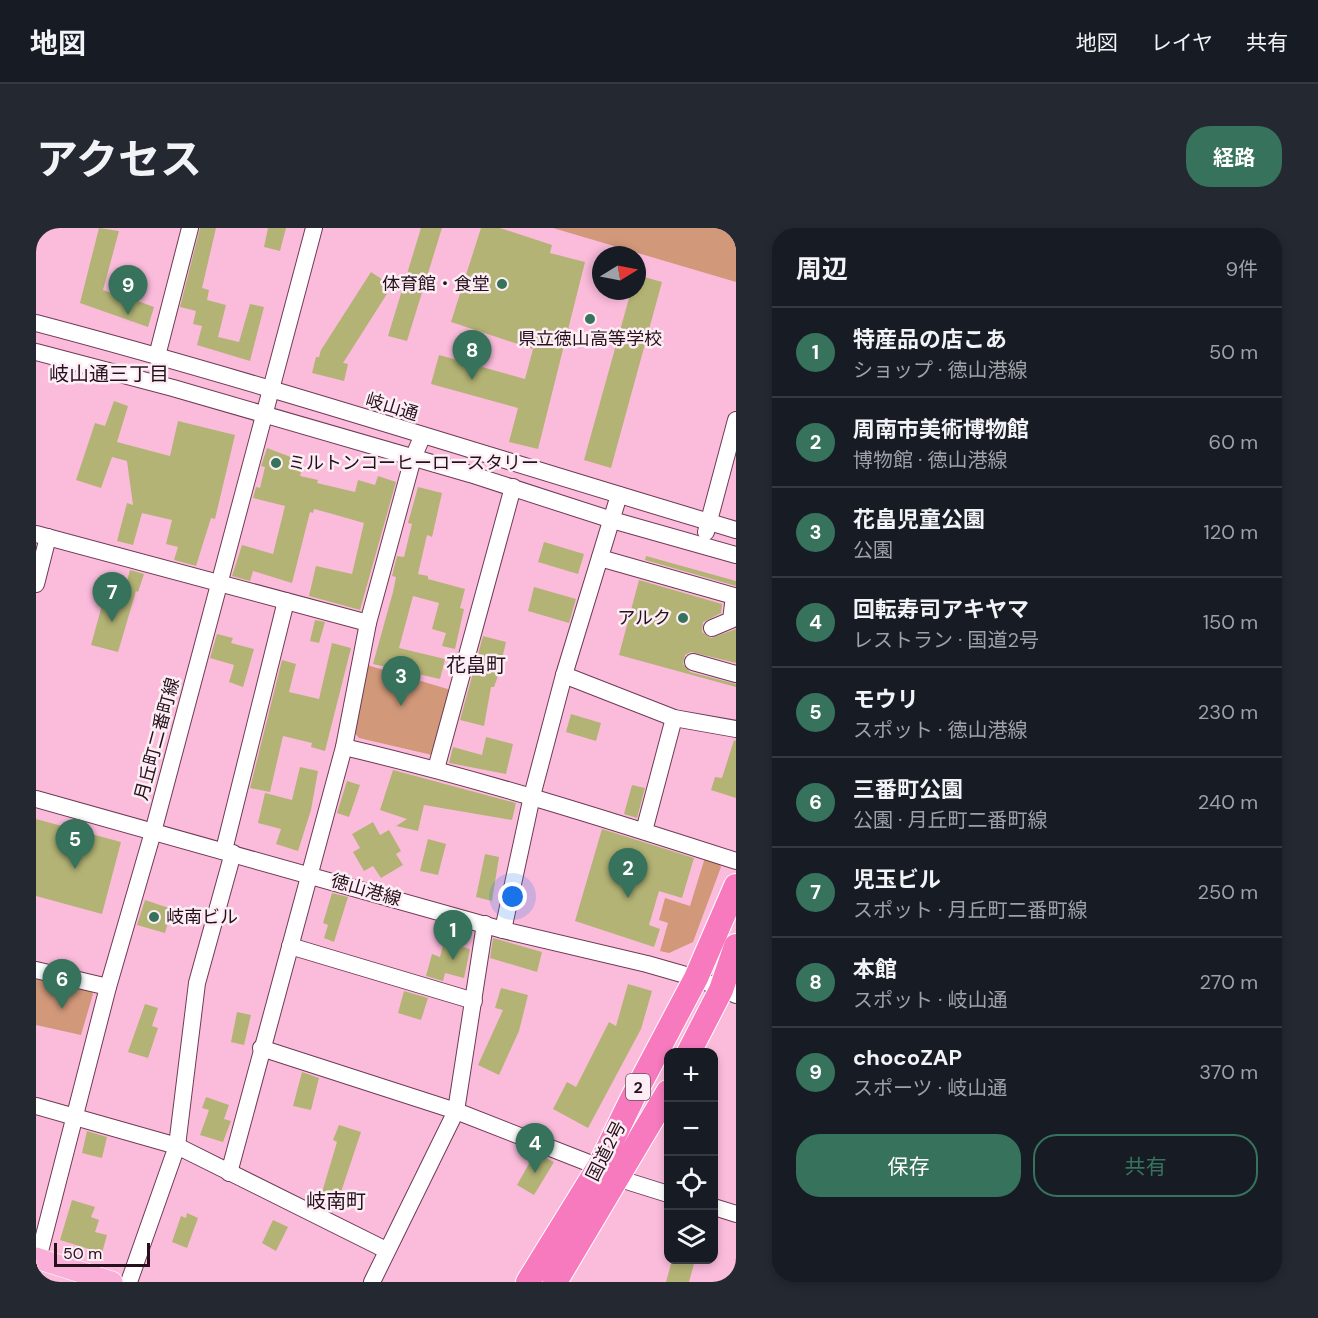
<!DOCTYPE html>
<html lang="ja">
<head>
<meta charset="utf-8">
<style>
  :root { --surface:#171b24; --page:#242831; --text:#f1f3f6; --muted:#9ea1a6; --line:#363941; --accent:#36725c }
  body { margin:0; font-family:"DM Sans","Noto Sans JP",sans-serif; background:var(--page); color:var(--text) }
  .controls { position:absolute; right:18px; bottom:18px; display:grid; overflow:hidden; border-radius:12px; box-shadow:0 3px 9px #0003 }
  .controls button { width:54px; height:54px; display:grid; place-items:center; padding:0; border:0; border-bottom:2px solid var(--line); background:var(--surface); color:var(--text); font:30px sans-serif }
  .compass { position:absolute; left:556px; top:18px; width:54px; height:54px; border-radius:50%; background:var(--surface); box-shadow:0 3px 9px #0003; rotate:80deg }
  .scale { position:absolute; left:18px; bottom:15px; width:96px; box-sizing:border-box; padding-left:6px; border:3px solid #26101b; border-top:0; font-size:16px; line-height:21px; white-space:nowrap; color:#26101b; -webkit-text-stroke:4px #fceef4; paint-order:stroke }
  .you { position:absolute; left:477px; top:669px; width:21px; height:21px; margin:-15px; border:4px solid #fff; border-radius:50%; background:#1a73e8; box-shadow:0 0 0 9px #1a73e833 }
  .badge { display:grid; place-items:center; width:39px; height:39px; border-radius:50%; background:var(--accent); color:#fff; font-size:20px; font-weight:700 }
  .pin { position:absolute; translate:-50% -50px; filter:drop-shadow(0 2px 3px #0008) }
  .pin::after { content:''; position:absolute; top:32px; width:21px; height:18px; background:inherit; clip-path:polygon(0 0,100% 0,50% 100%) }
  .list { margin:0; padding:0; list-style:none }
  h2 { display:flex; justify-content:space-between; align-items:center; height:78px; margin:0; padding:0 24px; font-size:26px }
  h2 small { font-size:20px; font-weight:400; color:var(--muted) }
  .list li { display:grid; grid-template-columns:39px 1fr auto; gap:18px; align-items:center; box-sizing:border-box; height:90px; padding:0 24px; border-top:2px solid var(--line) }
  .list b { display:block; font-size:22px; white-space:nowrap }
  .list p { margin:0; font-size:20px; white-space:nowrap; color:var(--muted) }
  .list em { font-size:20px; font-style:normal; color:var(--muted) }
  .actions { display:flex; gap:12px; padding:18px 24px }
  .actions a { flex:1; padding:14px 0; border:2px solid var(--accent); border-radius:24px; text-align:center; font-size:21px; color:var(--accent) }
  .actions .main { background:var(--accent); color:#fff }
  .icon { flex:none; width:33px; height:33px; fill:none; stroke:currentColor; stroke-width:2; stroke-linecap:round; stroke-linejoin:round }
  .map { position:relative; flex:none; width:700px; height:1054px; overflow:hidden; border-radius:24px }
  header { display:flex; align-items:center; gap:36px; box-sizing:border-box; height:84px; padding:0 30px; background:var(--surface); border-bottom:2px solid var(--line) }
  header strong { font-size:28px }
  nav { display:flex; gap:33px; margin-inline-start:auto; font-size:21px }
  .intro { display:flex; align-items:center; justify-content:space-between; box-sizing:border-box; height:144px; padding:0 36px }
  h1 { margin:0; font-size:42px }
  .button { padding:15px 27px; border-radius:24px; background:var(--accent); color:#fff; font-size:21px; font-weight:700 }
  main { display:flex; gap:36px; padding:0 36px }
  aside { flex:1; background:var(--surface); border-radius:24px; box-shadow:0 3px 9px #0003 }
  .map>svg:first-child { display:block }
  .green { fill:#d2987a }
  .building { fill:#b3b375 }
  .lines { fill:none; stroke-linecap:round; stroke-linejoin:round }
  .minor-casing { stroke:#6f3a56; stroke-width:18 }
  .major-casing { stroke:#fff; stroke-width:22 }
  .highway-casing { stroke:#fff; stroke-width:26 }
  .minor { stroke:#fff; stroke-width:16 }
  .major { stroke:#faafd8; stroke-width:21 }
  .highway { stroke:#f779be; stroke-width:24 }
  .poi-dot { fill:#36725c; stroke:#fceef4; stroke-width:2 }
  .labels { text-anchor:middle; stroke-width:5; stroke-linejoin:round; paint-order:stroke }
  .shield { fill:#fceef4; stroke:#66535c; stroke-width:1.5 }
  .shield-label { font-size:16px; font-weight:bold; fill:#26101b }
  .poi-label { font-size:18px; fill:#26101b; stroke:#fceef4; text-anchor:end }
  .street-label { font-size:18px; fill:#26101b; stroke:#fceef4 }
  .neighbourhood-label { font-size:20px; fill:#26101b; stroke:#fceef4 }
</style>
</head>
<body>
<header>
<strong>地図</strong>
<nav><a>地図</a><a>レイヤ</a><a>共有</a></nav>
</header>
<div class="intro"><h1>アクセス</h1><a class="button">経路</a></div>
<main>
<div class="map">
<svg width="700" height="1054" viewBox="0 0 700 1054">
  <rect width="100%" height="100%" fill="#fbbcdb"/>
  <g class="green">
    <polygon points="517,0 700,0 700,54"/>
    <polygon points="331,437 415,462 396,527 323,510 317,503"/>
    <polygon points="671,623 682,630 685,639 657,714 633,725 624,723 632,695 623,692 629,670 654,678"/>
    <polygon points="0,747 55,762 57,766 45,807 0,797"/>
  </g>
  <g class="building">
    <polygon points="63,0 83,3 67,62 87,69 89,64 100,68 99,72 118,79 112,99 44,75"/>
    <polygon points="164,0 180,0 166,60 173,62 171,72 190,77 182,109 203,114 214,76 228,79 214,133 161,117 166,98 157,96 160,83 144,79"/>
    <polygon points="232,0 250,0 244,23 228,19"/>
    <polygon points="385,0 406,0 371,113 352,108"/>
    <polygon points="445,0 464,0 516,17 514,25 549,34 502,221 473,214 482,180 395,156 403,127 489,151 497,121 415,94"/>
    <polygon points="335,44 356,58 307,135 312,136 308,153 276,145 280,129 283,129 285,122"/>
    <polygon points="601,47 626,54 575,240 548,232 595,63 601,63"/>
    <polygon points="78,173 92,178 81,214 134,228 142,193 199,207 179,291 175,290 160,338 138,332 142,319 130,316 136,292 106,285 97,317 81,313 91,275 97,277 91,233 76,229 65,260 40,252 59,195 69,198"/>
    <polygon points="231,220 268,234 264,248 282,252 281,255 319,264 322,252 339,257 342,248 360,254 324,382 273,368 280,338 316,346 328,295 293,285 278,281 277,285 274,284 256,355 217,343 214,353 196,348 206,317 237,326 249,278 217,270 220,259 224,260 229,239 225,238"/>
    <polygon points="382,259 406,265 396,309 391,307 382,346 392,348 392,351 429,361 424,380 428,381 419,421 406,418 410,405 396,401 403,375 377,368 363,420 409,431 404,451 337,436 357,364 360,349 356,348 361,328 368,329 376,296 372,295"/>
    <polygon points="508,314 548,326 542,346 502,334"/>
    <polygon points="610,328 700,353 700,358 609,332"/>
    <polygon points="94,342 108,346 102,364 100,363 82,424 55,417 70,363 87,368"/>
    <polygon points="603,352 686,376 685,385 667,394 666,404 675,410 700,401 700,435 655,424 649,427 647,436 654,444 700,456 700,459 583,427"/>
    <polygon points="498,359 540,371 533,395 492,383"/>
    <polygon points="279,392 289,394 283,415 274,413"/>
    <polygon points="181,406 197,410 195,415 218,421 207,459 193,454 198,437 174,430"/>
    <polygon points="447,408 470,414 462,448 458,459 455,459 448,498 424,492"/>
    <polygon points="296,415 315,420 289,523 275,519 276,515 247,508 234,564 214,560 246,432 260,436 253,464 283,471"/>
    <polygon points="535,486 565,495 560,513 530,504"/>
    <polygon points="450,509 477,516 470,546 413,535 417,519 446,527"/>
    <polygon points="698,512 700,513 700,570 675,562 679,549 686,550"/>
    <polygon points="264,539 282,543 275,582 262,623 240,616 245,601 222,595 229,565 256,572"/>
    <polygon points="357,542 480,575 476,592 388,577 382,603 360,598 371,591 344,582"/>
    <polygon points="311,553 324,557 313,589 301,585"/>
    <polygon points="596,557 609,560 601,590 588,586"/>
    <polygon points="0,591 85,614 66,686 0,668"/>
    <polygon points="337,594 344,607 353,602 365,623 360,626 367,637 345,650 337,638 328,643 317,624 324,620 316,606"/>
    <polygon points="566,601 658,630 646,670 623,663 613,697 624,701 618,719 539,693"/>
    <polygon points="392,611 410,616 402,647 384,643"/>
    <polygon points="449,626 463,629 456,673 440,669"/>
    <polygon points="296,665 312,669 298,714 288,710 292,697 287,695"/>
    <polygon points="109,672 136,681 129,705 101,697"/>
    <polygon points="457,710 506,724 501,744 454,730"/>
    <polygon points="408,714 434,721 428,750 409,745 407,753 390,748 396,726 404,729"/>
    <polygon points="592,756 616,763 605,801 552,900 517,881 531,854 540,859 573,794 580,798"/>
    <polygon points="465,760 492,767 483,803 463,847 442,837 467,782 459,780"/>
    <polygon points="368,763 392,770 385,792 362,785"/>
    <polygon points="109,776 122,780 116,798 122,800 112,830 92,824"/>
    <polygon points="201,784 215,787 208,817 195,814"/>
    <polygon points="266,844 283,850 275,882 257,878"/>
    <polygon points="170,869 193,877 188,891 195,893 187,914 164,907 173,882 166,880"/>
    <polygon points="303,897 325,904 301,976 284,971 301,914 297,912"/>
    <polygon points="51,903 71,909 66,930 46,925"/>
    <polygon points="499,925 518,934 498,967 481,957"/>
    <polygon points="36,972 59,979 55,989 63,992 59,1004 71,1007 66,1025 24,1012"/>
    <polygon points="151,985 162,990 151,1020 136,1014 145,988 150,990"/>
    <polygon points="237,992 252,999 240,1023 226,1015"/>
    <polygon points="636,1032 659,1032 653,1054 630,1054"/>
  </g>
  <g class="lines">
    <g class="minor-casing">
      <g id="minor">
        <path d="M0,95C235,157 467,233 700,302"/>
        <polyline points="0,124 137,160 434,246 576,292 700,327"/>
        <polyline points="121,128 154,0"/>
        <polyline points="670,304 700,192"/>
        <polyline points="0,306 332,395"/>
        <polyline points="564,330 698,368 695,392 676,400"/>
        <polyline points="0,356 12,309"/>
        <polyline points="657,434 700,446"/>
        <polyline points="528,447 638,490 700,501"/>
        <path d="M308,519C441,550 570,591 700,633"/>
        <polyline points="400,541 477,259"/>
        <polyline points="0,571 467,702 611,736 660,750 700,767"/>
        <polyline points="608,603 638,490"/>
        <polyline points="188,622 250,373"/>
        <polyline points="467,702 496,568 528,447 583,267"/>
        <polyline points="254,718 438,773"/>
        <polyline points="0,742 72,759"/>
        <polyline points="225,820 420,883 563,939"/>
        <polyline points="0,878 141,918 350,1022"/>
        <polyline points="193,945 308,519 332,395 377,230 386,209"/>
        <polyline points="581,950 632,966"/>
        <polyline points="678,979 700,986"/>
        <polyline points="2,1031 72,759 117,604 278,0"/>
        <polyline points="93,1054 141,918 161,755 197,625"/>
        <polyline points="336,1054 420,883 449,696"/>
      </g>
    </g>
    <g class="major-casing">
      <polyline id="major" points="0,1030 76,1054"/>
    </g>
    <g class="highway-casing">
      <g id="highway">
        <polyline points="653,824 685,762 700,718"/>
        <polyline points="492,1054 563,939 598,867 660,750 700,658"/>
        <polyline points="519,1054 632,864"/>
      </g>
    </g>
    <use href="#minor" class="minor"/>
    <use href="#major" class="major"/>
    <use href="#highway" class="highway"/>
  </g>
  <g class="poi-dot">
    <circle cx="466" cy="56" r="6"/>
    <circle cx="554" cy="91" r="6"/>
    <circle cx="240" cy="235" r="6"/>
    <circle cx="647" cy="390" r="6"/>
    <circle cx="118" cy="689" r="6"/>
  </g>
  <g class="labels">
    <rect class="shield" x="590" y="846" width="24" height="26" rx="4.5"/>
    <g class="shield-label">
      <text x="602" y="865">2</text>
    </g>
    <g class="poi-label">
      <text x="454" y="62">体育館・食堂</text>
      <text x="554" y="117" text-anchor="middle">県立徳山高等学校</text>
      <text x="252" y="241" text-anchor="start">ミルトンコーヒーロースタリー</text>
      <text x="635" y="396">アルク</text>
      <text x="130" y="695" text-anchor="start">岐南ビル</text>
    </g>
    <g class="street-label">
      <text transform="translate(356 179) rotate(17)" y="6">岐山通</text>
      <text transform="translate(121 511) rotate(-75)" y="6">月丘町二番町線</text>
      <text transform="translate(330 662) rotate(16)" y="6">徳山港線</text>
      <text transform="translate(570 923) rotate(-63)" y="6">国道2号</text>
    </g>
    <g class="neighbourhood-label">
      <text x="73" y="153">岐山通三丁目</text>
      <text x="440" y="444">花畠町</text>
      <text x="300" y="980">岐南町</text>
    </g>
  </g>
</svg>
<div class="controls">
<button>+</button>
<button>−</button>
<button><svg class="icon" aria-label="locate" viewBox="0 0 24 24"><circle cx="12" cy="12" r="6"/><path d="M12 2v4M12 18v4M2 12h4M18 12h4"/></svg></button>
<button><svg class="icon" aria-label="layers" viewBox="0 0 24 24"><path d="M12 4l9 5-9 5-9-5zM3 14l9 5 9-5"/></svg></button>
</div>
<svg class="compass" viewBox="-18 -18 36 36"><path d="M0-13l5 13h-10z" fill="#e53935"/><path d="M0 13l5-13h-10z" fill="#9ea1a6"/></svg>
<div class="scale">50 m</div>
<div class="you"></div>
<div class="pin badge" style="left:417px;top:732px">1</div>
<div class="pin badge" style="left:592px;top:670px">2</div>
<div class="pin badge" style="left:365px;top:478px">3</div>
<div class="pin badge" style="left:499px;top:945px">4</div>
<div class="pin badge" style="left:39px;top:641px">5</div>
<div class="pin badge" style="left:26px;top:781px">6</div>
<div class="pin badge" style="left:76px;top:394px">7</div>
<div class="pin badge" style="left:436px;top:152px">8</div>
<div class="pin badge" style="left:92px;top:87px">9</div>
</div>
<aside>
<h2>周辺<small>9件</small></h2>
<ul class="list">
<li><span class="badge">1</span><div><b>特産品の店こあ</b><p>ショップ · 徳山港線</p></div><em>50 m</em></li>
<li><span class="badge">2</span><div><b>周南市美術博物館</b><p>博物館 · 徳山港線</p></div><em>60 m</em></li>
<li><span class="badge">3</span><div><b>花畠児童公園</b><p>公園</p></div><em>120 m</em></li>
<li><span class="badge">4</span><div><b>回転寿司アキヤマ</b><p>レストラン · 国道2号</p></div><em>150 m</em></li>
<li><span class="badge">5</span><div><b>モウリ</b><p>スポット · 徳山港線</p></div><em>230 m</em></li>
<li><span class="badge">6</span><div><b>三番町公園</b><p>公園 · 月丘町二番町線</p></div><em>240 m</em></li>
<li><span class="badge">7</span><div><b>児玉ビル</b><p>スポット · 月丘町二番町線</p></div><em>250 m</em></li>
<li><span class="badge">8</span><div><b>本館</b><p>スポット · 岐山通</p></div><em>270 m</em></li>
<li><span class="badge">9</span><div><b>chocoZAP</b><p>スポーツ · 岐山通</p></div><em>370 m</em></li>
</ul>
<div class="actions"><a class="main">保存</a><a>共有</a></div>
</aside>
</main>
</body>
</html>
